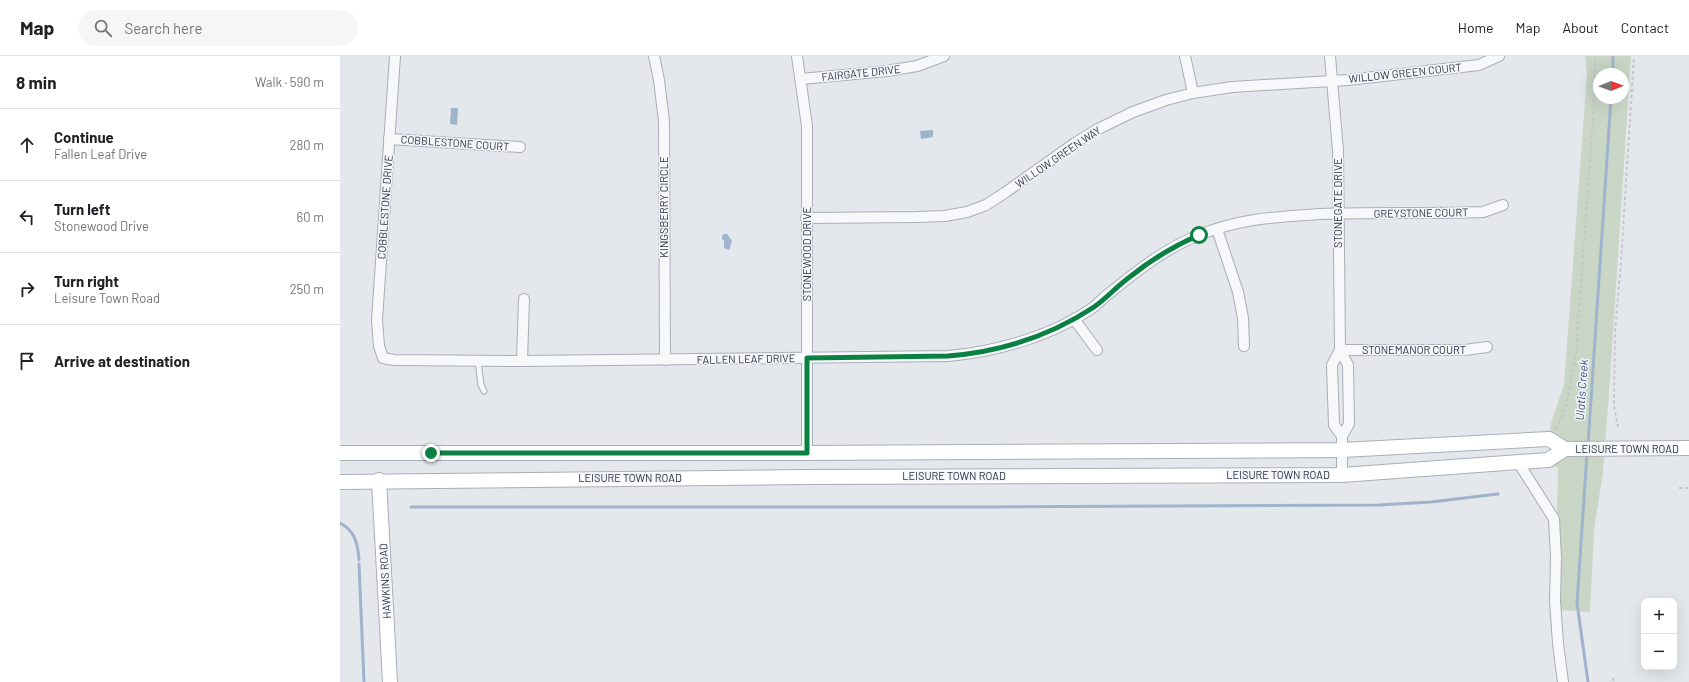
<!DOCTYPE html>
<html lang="en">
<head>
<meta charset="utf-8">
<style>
  :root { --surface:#fff; --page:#f6f6f6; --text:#202124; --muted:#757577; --line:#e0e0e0 }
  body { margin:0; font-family:Barlow,sans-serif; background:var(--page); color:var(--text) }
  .controls { position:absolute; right:12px; bottom:12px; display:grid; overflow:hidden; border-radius:8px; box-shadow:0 4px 16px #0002 }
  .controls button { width:36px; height:36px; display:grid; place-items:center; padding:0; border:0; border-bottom:1px solid var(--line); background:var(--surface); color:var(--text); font:20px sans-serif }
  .compass { position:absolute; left:1253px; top:12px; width:36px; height:36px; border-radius:50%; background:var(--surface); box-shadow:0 4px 16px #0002; rotate:89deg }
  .stop { position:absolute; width:12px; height:12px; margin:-9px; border:3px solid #0b8043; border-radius:50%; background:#fff }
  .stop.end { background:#0b8043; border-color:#fff; box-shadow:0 1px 4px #0008 }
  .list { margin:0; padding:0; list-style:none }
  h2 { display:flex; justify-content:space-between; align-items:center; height:52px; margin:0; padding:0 16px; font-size:17px }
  h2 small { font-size:13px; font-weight:400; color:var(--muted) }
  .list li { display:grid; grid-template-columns:26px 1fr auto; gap:12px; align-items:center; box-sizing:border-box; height:72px; padding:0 16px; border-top:1px solid var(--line) }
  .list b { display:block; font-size:15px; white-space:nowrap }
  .list p { margin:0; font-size:13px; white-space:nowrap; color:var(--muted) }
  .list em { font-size:13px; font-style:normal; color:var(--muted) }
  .icon { flex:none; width:22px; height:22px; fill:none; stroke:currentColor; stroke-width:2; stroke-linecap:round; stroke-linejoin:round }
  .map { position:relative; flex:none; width:1349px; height:626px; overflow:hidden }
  header { display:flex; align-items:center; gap:24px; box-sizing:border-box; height:56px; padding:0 20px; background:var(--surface); border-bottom:1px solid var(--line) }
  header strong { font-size:19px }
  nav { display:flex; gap:22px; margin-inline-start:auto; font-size:14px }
  .search { width:280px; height:36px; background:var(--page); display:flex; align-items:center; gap:10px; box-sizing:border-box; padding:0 14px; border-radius:22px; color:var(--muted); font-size:15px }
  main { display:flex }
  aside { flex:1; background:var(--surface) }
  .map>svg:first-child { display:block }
  .green { fill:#c9d6c5; fill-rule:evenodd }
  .water { fill:#9fb4cc }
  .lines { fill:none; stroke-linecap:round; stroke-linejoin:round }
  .stream { stroke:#9fb4cc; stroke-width:3 }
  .lane-casing { stroke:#a9aeb7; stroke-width:7 }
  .street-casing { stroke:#a9aeb7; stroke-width:12 }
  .secondary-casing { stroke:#a9aeb7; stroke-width:16 }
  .path { stroke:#c2c5cb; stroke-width:2; stroke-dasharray:3 3; stroke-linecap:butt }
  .lane { stroke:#f7f8fa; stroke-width:5 }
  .street { stroke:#f7f8fa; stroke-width:10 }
  .secondary { stroke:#fff; stroke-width:14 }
  .route { stroke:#0b8043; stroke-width:5 }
  .labels { text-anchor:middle; stroke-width:3; stroke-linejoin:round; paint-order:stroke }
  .street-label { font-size:11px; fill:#2b3445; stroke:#f4f6f9 }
  .water-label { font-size:12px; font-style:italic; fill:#34527a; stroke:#f4f6f9 }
</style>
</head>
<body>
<header>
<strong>Map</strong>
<div class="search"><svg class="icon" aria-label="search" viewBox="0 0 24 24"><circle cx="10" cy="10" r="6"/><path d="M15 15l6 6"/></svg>Search here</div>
<nav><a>Home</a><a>Map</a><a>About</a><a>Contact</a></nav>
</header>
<main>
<aside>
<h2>8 min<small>Walk · 590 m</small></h2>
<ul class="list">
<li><svg class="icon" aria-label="ahead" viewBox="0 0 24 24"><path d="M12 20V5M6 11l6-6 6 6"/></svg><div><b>Continue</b><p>Fallen Leaf Drive</p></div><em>280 m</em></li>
<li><svg class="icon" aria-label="left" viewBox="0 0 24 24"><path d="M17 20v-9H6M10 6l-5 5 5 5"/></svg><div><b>Turn left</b><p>Stonewood Drive</p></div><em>60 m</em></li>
<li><svg class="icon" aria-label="right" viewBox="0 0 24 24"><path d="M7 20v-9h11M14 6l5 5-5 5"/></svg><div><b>Turn right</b><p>Leisure Town Road</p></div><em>250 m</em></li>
<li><svg class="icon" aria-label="arrive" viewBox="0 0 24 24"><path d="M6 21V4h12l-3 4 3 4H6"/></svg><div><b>Arrive at destination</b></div></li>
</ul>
</aside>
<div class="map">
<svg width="1349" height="626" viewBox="0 0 1349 626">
  <rect width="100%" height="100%" fill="#e4e7ec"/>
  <path class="green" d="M1245,0H1291L1270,322L1263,416L1254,474L1250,556L1218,554L1216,508L1218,411L1207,412L1211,367L1224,329L1247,18ZM1259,18H1283V42H1259Z"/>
  <g class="water">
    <polygon points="111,52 118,52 117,69 110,68"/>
    <polygon points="593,74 593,81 581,83 580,75"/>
    <polygon points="384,178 387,178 392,185 389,194 384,192 384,185 382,183 382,180"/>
  </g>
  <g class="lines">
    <g class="stream">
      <polyline points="1273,18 1273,0"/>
      <polyline points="1248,389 1271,42"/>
      <polyline points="1247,397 1237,547 1248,626"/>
      <polyline points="71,451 646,451 1039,449 1091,446 1158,438"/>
      <path d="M0,467C15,474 18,489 19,504"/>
      <polyline points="19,508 24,626"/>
    </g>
    <g class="lane-casing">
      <polyline id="lane" points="138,305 141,329 144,335"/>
    </g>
    <g class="street-casing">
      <g id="street">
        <path d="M55,0L37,264L39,290L43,302L54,304L182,305L608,300C657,296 715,279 755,250C760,246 765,240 771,236C798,214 826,192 859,179C902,162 935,161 980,158C1034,156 1089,158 1143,156L1163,149"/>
        <polyline points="314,0 319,24 324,65 325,304"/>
        <polyline points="457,0 467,70 467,397"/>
        <polyline points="845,0 853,37"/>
        <polyline points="990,0 998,95 1000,294 1008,309 1009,368 1002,380 1002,419"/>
        <polyline points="461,23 547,15 577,10 604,0"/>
        <polyline points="49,83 180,91"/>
        <polyline points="466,162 577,161 605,160 627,156 646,149 666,136 735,87 756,74 793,56 826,44 853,37 892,31 1008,24 1139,9 1159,0"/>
        <polyline points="877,173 898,236 903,262 904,290"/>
        <polyline points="734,263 757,294"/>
        <polyline points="1000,294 1125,294 1147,291"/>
        <polyline points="1000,294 992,309 994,369 1002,380"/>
        <polyline points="182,305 184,243"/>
        <polyline points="1178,406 1214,463 1216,502 1215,545 1218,587 1223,626"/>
      </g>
    </g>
    <g class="secondary-casing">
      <g id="secondary">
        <polyline points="0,397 467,397 1002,394 1209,383 1225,393"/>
        <polyline points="39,424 50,626"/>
        <polyline points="0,426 467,421 1002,419 1208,404 1225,393 1349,392"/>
      </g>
    </g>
    <g class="path">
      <polyline points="1278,371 1274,350 1275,276 1281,206 1294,0"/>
      <polyline points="1216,373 1227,346 1236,297 1255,34 1255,0"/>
      <polyline points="1339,432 1349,432"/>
      <polyline points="1273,622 1274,626"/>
    </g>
    <use href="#lane" class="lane"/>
    <use href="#street" class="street"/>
    <use href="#secondary" class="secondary"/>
  </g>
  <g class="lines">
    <path class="route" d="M91,397H467V302L608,300C659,296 710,280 754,251C767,242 778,229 791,220C812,203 834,190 859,179"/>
  </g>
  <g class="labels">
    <g class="street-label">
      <text transform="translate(521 17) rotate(-6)" y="4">FAIRGATE DRIVE</text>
      <text transform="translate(1065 17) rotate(-6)" y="4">WILLOW GREEN COURT</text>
      <text transform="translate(115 87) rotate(4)" y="4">COBBLESTONE COURT</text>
      <text transform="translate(718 101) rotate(-34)" y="4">WILLOW GREEN WAY</text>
      <text transform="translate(998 147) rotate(-90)" y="4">STONEGATE DRIVE</text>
      <text transform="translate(45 151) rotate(-86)" y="4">COBBLESTONE DRIVE</text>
      <text transform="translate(324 151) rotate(-90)" y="4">KINGSBERRY CIRCLE</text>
      <text transform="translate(1081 157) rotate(-1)" y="4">GREYSTONE COURT</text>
      <text transform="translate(467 198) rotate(-90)" y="4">STONEWOOD DRIVE</text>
      <text x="1074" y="298">STONEMANOR COURT</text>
      <text transform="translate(406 303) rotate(-1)" y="4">FALLEN LEAF DRIVE</text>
      <text x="1287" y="397">LEISURE TOWN ROAD</text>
      <text x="938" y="423">LEISURE TOWN ROAD</text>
      <text x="614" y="424">LEISURE TOWN ROAD</text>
      <text x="290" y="426">LEISURE TOWN ROAD</text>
      <text transform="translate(45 525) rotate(-93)" y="4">HAWKINS ROAD</text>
    </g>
    <g class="water-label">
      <text transform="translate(1242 334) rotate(-86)" y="4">Ulatis Creek</text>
    </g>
  </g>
</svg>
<div class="controls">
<button>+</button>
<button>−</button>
</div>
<svg class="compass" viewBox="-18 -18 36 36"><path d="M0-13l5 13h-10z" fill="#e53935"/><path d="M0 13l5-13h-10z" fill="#757577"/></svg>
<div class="stop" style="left:859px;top:179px"></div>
<div class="stop end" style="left:91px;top:397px"></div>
</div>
</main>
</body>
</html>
